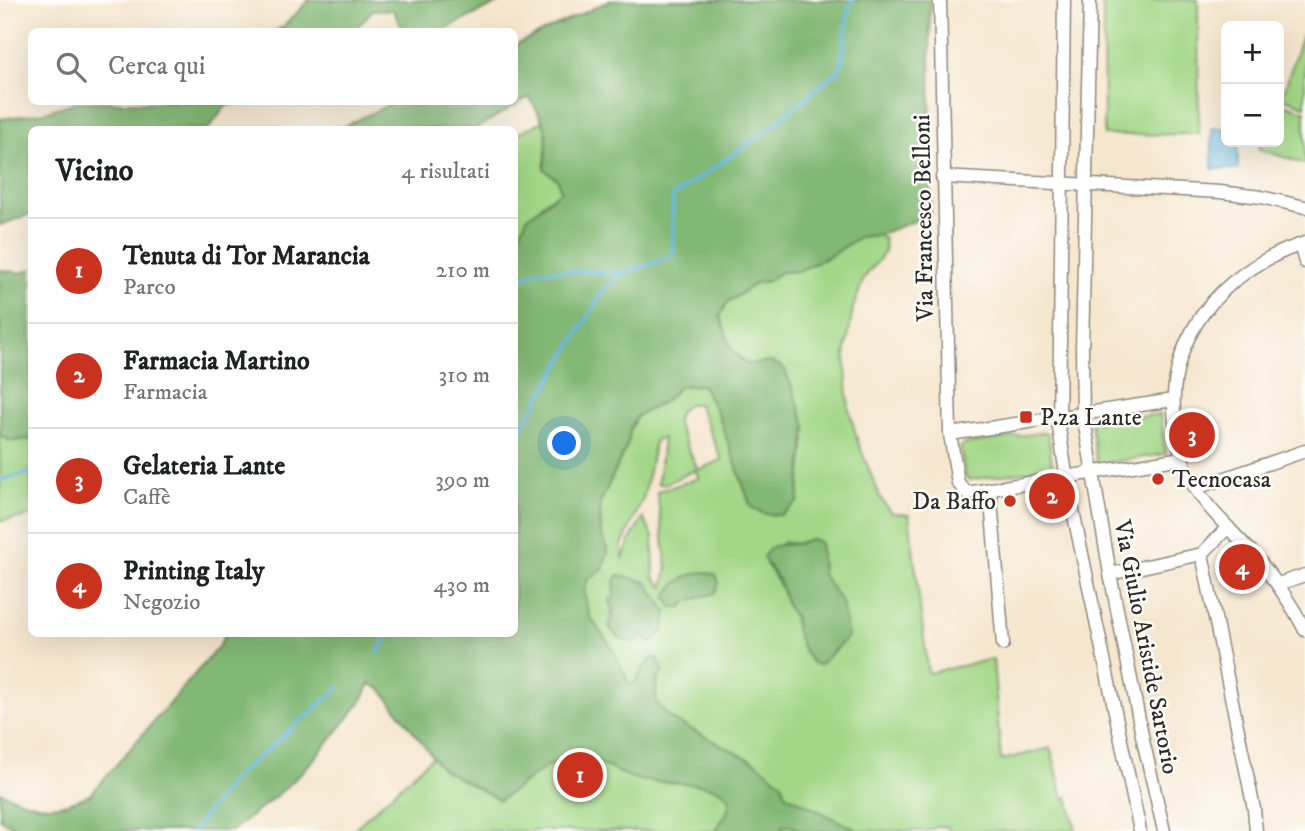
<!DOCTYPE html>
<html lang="it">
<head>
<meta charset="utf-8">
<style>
  :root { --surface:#fff; --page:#f6f6f6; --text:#202124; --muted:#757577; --line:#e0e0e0; --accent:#c8321e }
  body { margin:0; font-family:"IM FELL DW Pica",serif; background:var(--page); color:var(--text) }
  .controls { position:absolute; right:21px; top:21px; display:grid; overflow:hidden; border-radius:10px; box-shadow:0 7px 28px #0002 }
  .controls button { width:63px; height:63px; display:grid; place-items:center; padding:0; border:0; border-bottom:2px solid var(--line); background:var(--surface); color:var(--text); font:35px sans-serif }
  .you { position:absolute; left:565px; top:444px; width:24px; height:24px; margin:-18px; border:5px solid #fff; border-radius:50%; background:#1a73e8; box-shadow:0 0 0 10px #1a73e833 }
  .badge { display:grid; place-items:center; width:46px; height:46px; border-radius:50%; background:var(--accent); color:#fff; font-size:23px; font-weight:700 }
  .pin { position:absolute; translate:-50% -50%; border:4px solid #fff; box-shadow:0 2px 7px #0006 }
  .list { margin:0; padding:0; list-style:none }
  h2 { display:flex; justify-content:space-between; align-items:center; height:91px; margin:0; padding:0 28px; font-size:30px }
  h2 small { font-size:23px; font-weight:400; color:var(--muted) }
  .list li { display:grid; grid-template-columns:46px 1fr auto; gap:21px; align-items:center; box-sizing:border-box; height:105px; padding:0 28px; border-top:2px solid var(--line) }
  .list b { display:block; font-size:26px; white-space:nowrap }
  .list p { margin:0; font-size:23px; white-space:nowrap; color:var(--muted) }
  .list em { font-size:23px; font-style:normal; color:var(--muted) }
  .icon { flex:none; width:38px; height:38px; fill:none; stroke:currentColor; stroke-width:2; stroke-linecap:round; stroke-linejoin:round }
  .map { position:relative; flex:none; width:1305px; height:831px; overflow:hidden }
  .search { position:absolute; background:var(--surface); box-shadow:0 7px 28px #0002; left:28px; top:28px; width:490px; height:77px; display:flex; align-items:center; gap:18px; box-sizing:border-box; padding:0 24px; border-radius:10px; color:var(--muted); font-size:26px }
  .panel { position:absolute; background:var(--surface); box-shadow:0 7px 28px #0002; left:28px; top:126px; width:490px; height:511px; border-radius:10px }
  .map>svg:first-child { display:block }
  .green { fill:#a3d787; stroke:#678159; stroke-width:2; fill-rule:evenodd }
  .forest { fill:#82b874; stroke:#567250; stroke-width:2 }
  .water { fill:#68b9e3; stroke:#4a7287; stroke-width:2 }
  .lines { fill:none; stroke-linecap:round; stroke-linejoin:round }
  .stream { stroke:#68b9e3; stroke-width:3.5 }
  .minor-casing { stroke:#90887c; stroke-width:15 }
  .minor { stroke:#fff; stroke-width:12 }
  .poi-dot { fill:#c8321e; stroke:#fdfcf7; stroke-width:2.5 }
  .labels { text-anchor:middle; stroke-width:5; stroke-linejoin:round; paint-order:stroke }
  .street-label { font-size:24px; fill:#2b2b2b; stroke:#fdfcf7 }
  .poi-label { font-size:24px; fill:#2b2b2b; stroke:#fdfcf7; text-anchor:start }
</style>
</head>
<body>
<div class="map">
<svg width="1305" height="831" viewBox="0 0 1305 831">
  <rect width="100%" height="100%" fill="#fdfcf7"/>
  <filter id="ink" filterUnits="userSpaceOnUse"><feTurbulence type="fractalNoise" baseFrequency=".0143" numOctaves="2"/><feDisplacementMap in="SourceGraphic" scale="14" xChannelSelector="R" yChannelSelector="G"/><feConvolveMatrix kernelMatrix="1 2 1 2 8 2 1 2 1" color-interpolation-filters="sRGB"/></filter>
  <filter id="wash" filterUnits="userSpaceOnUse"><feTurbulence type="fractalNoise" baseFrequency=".00686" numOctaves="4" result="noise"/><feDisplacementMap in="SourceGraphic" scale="28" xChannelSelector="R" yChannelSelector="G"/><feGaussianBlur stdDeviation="1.57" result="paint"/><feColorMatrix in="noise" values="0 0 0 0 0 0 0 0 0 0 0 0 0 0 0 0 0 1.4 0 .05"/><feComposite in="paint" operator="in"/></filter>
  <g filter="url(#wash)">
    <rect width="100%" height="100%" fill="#f5e6ce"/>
    <g class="green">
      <polygon points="1103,0 1198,0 1199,134 1104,135"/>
      <polygon points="1302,35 1305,36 1305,106 1282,98"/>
      <polygon points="1279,103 1305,111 1305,164 1259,149 1261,142 1279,142"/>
      <polygon points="543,121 549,137 544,169 558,180 561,191 544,202 515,243 515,135"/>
      <path d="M877,235L884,238L885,252L864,278L853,308L845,355L849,410L858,442L880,497L890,512L909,515L928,673L993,659L1001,760L1051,748L1063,798L1068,797L1076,831H950L947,827L939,826L927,831H352L433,756L516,702L757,763C736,753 662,722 656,701C653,690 658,679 663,670L643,668L635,683L629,685L614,651L589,616L584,592L588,579L608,551L601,533L600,503L628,443L630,429L637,416L665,401L680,386L702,385L718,414L751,507L798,502L806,426L784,368L772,362L746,364L732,350L720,316L727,303L756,283L768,281L781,272L798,271L828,257L859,237ZM689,404H698L722,460L698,470L677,424C677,414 680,409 689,404ZM663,438L658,484H665L695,470L699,478L657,492L667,568L663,587L654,577L653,537L643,518L631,538L623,559L622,545L644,496L655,440ZM803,541L820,542L822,574L842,603L838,648L827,656L823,662L796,632C795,613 778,578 766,564L783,542L797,544ZM619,575L646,582L651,643L641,633L611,614Z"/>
      <polygon points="1160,414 1166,454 1097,464 1091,423"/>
      <polygon points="1045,432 1048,435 1052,464 1050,468 969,480 965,476 960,447 965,444"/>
      <polygon points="0,435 11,441 31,439 31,516 0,521"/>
    </g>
    <g class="forest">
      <polygon points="309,0 505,0 441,31 404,31 393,10 373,10 354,31 276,31 285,25"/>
      <path d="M611,0H930L931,215L877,235L859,237L828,257L798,271L781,272L768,281L756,283L727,303L720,316L732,350L746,364L772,362L784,368L792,387L806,426L798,502L781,515L764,514L751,507L718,414L702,385L680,386L665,401L637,416L630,429L628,443L600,503L601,533L608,551L603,569L588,579L584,592L589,616L614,651L629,684L635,683L643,668L653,658L658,659L663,670L656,683V702L669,718L757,763L782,783L785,794L859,831H801L791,826H782V831H715C720,823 734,807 728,797C719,781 664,783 646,781C622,779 591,753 568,758C547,762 519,788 499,800L442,769L381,689L370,684L360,704L312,761L287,787L232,831H22L0,819V792C37,808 54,812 91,794L219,646L225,634H514L515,243L527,218L561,191L558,180L544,169C549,134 548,127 529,97L475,129H339L394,102H514L515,45Z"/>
      <polygon points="76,102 240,102 226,106 208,129 32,130 31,214 0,225 0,119 45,112"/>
      <polygon points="31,269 31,439 10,441 0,435 0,270 20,273"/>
      <path d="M811,539L820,542L822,574L842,603L848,637L819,665L812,663L804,651L796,632L795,618L787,606L779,581L763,558C772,539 785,547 799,543C803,542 807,540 811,539Z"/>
      <path d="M706,572L716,575L719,583L715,593L688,601L681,607H672L666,597C674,581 689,573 706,572Z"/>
      <path d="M619,575L646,582L667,612L664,630L651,643L641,633L637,642C624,642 618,638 609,627L613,610L610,601L614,596L615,581Z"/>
    </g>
    <polygon class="water" points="1212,128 1226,128 1226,142 1238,142 1238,169 1212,169"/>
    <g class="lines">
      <g class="stream">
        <polyline points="514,282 539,270 622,273"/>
        <polyline points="514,441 604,290 623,273 673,256 673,196 768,130 841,68 849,5 853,0"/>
        <polyline points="0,480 32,472"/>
        <polyline points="378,653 389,634"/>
        <polyline points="193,831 232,780 340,687"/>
      </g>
    </g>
  </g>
  <g filter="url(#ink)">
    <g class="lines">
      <g class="minor-casing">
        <g id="minor">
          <polyline points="940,0 950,434 958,483 967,493 1182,458"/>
          <polyline points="1064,0 1059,428 1068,487 1140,831"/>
          <polyline points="1090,0 1082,350 1083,414 1110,574 1143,740 1164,831"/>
          <polyline points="942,177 1220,192 1261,197 1305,207"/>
          <path d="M1305,243C1219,271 1159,343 1177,436C1180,450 1183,465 1189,477C1204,507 1232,530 1254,555C1274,578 1291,603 1305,630"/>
          <polyline points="1300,245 1305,262"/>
          <polyline points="950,434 1173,400"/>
          <polyline points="1196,488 1305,451"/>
          <polyline points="990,489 1003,644"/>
          <polyline points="1202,554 1254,809 1256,831"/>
          <polyline points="1110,574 1202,554 1228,527"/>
          <polyline points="1278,584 1305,575"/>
        </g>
      </g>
      <use href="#minor" class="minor"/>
    </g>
  </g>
  <g class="poi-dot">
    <rect x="1019" y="410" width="14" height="14" rx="3.5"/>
    <circle cx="1158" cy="479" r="7"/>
    <circle cx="1010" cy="501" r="7"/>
  </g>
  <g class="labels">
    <g class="street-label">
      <text transform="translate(923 218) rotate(-91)" y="8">Via Francesco Belloni</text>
      <text transform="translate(1147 647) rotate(79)" y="8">Via Giulio Aristide Sartorio</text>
    </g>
    <g class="poi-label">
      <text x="1040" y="425">P.za Lante</text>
      <text x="1172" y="487">Tecnocasa</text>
      <text x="996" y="509" text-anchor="end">Da Baffo</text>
    </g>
  </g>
</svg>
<div class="controls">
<button>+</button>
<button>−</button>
</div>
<div class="you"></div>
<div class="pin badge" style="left:580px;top:775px">1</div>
<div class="pin badge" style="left:1052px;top:496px">2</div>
<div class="pin badge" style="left:1192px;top:435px">3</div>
<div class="pin badge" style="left:1242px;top:567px">4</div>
<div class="search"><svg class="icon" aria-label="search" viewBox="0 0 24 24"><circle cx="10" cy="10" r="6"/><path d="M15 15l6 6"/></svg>Cerca qui</div>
<section class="panel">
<h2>Vicino<small>4 risultati</small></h2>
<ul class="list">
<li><span class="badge">1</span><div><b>Tenuta di Tor Marancia</b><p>Parco</p></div><em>210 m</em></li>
<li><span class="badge">2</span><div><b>Farmacia Martino</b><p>Farmacia</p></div><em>310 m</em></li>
<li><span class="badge">3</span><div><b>Gelateria Lante</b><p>Caffè</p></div><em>390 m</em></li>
<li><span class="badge">4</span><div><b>Printing Italy</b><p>Negozio</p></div><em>430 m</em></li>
</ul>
</section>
</div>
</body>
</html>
